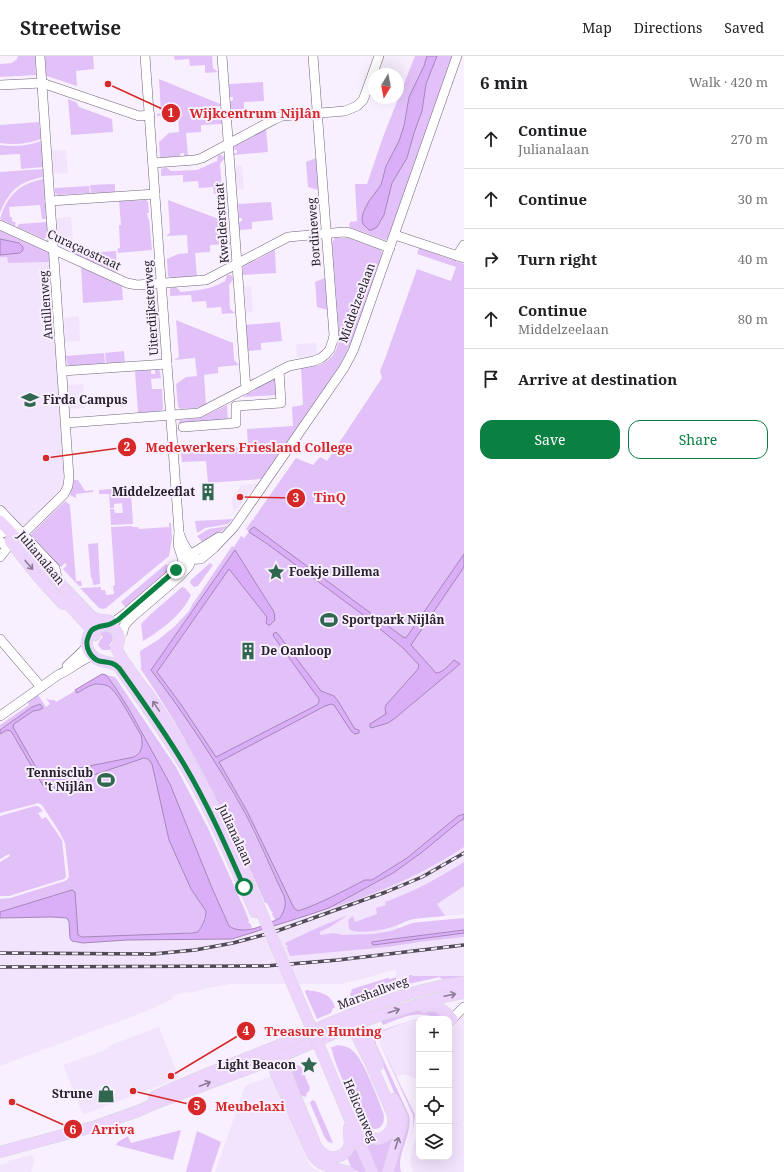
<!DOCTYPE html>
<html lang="en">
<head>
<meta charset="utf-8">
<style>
  :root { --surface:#fff; --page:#f2f2f2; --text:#202124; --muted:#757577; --line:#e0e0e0; --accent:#0b8043 }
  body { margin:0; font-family:"Noto Serif",serif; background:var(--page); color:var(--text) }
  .controls { position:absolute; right:12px; bottom:12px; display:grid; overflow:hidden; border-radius:8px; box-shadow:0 4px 16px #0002 }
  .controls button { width:36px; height:36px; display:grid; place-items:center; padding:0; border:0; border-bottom:1px solid var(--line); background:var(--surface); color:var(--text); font:20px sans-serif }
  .compass { position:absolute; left:368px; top:12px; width:36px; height:36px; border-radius:50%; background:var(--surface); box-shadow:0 4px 16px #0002; rotate:190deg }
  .stop { position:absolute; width:12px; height:12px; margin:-9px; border:3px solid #0b8043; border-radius:50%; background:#fff }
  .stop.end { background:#0b8043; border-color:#fff; box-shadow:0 1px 4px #0008 }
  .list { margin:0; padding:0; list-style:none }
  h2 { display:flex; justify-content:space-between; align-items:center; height:52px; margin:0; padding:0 16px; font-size:17px }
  h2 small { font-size:13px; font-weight:400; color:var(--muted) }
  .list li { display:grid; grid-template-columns:26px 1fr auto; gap:12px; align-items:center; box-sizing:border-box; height:60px; padding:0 16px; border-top:1px solid var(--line) }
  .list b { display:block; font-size:15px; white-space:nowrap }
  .list p { margin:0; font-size:13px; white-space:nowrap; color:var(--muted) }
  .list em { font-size:13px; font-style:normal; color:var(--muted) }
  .actions { display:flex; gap:8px; padding:12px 16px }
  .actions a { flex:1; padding:9px 0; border:1px solid var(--accent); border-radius:12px; text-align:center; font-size:14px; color:var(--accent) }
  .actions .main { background:var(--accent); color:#fff }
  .icon { flex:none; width:22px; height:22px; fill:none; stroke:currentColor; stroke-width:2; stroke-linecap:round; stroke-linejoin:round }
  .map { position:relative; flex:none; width:464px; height:1116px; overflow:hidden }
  header { display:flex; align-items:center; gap:24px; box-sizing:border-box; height:56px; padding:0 20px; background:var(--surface); border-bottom:1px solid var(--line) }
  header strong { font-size:19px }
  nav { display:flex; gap:22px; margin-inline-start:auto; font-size:14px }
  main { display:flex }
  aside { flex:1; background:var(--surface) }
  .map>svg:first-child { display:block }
  .built { fill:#f3e4fd }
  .green { fill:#e2c1f8 }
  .water { fill:#dbaff7; stroke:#a585ba }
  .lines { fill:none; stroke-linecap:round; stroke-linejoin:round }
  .minor-casing { stroke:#706479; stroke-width:10 }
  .major-casing { stroke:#d8d7d9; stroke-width:12 }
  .minor { stroke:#fff; stroke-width:9 }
  .major { stroke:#ecd4fc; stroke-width:11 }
  .rail-casing { stroke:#514b55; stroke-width:3.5 }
  .rail { stroke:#f9f0ff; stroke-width:2; stroke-dasharray:6; stroke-linecap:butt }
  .major-bridge-casing { stroke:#d8d7d9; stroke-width:12; stroke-linecap:butt }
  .major-bridge { stroke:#ecd4fc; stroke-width:11 }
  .oneway { stroke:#8a7b94 }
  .route { stroke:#0b8043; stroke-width:5 }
  .labels { text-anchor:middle; stroke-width:4; stroke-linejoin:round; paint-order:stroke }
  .street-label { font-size:12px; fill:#27222b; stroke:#f9f0ff }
  .poi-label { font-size:12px; font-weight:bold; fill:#27222b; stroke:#f9f0ff; text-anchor:start }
  .leader { fill:none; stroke:#d62828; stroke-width:1.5 }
  .callout-dot { fill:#d62828; stroke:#f9f0ff; stroke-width:1.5 }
  .mark-label { font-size:12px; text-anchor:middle; font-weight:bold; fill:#fff }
  .callout-label { font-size:13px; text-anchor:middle; font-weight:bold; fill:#d62828; stroke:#f9f0ff; stroke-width:4; stroke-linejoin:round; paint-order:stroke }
</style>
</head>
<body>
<header>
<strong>Streetwise</strong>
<nav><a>Map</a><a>Directions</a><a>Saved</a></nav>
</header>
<main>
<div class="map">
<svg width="464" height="1116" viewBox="0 0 464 1116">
  <rect width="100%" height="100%" fill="#f9f0ff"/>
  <g class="built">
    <polygon points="66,94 68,117 53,118 52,95"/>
    <polygon points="242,109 244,133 237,133 235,110"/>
    <polygon points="71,161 73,184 58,185 57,162"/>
    <polygon points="0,174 47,196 49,198 64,420 62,429 58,437 24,471 22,470 0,447"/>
    <polygon points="251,230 253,256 246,257 244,231"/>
    <polygon points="79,260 80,285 65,286 64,262"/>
    <polygon points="316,287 317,299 297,302 296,288"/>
    <polygon points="83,328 85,352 70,353 68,329"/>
    <polygon points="258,428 249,437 233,458 232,442 241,429"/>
    <polygon points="464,763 464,818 393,849 401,882 443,880 464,877 464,920 412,920 409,919 408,926 396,926 396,914 393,914 362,923 342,928 231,928 213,931 189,937 185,936 171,941 174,942 147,955 0,1010 0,862 52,861 67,862 69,871 127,884 232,883 299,862"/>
    <polygon points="464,830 464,858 445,860 437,848"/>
    <polygon points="463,960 464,960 464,1065 463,1069 464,1070 464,1116 413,1116 410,1106 412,1095 419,1070 419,1101 449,1101 449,977 457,965"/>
    <polygon points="419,964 419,1019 418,1024 404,1018 396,1021 379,985 380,979 381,976 409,965"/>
    <polygon points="159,971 179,1022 83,1059 63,1009 108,993 108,990"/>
    <polygon points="271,1020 308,1106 313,1112 322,1116 215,1116 245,1030"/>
    <polygon points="33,1099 33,1102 35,1103 31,1116 0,1116 0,1109 8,1107 8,1105"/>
  </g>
  <g class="green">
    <polygon points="18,0 35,0 36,19 0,21 0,8 12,7 17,3"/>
    <polygon points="45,0 93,0 94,13 76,15 77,30 47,20 46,19"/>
    <polygon points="174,0 212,0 213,12 218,16 205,17 205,9 190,10 189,3 175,4"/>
    <polygon points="415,0 427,0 424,10 409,41 402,80 386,110 381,129 379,132 381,166 385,155 392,127 407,102 414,77 422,55 426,28 436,2 437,0 452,0 388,183 385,184 349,171 350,166 357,165 355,128 367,128 383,81"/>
    <polygon points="159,23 220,48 220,50 215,51 216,57 221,57 222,68 201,69 201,76 186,77 188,100 184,100 184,97 181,97 180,100 162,102 160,101 159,86 169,77 179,76 178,58 157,60 157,58 161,57"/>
    <polygon points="263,26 264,45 244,46 244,53 231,54 230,46 233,44 233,41 230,41 229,28"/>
    <polygon points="68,43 76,46 79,51 112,63 113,76 71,79"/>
    <path d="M39,66L41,83C27,88 15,89 0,87V69Z"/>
    <polygon points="266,73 268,96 234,99 234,97 237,97 237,94 234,94 235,90"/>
    <path d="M41,85L43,111L21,113L20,98L0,99V89C15,91 27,90 41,85Z"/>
    <polygon points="218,99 221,99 224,101 224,103 220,108 222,133 227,137 214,138 213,131 199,132 198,125 183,126 183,119 161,120 161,113 166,111 171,115 197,114 217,105"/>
    <polygon points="316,102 318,134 308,131 306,106"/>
    <path d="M43,113L44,121C19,125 9,135 0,157V116Z"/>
    <path d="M44,123L46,163H42L40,149L9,151L10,161H12V165L16,167L15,170L0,163C7,140 19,127 44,123Z"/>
    <polygon points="115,128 115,136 91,137 90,129"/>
    <polygon points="89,130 90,137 58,139 55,137 55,132"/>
    <polygon points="146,144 148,146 149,157 147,157 148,162 149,163 152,194 118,197 117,193 120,192 119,169 121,169 119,145"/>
    <polygon points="168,144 224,165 225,183 231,188 210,189 210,196 195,197 197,220 171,222 168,220 167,203 178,198 188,197 187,179 166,180 170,177"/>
    <polygon points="271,146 273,164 252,166 252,173 239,174 239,166 242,165 242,162 239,162 238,148"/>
    <polygon points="47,166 48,180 44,183 17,171 19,168"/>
    <polygon points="0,174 47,196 49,198 49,206 8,207 7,201 0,201 0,199 20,197 3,184 0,183"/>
    <path d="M335,182H348L381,194L383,198C368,239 357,283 333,321L261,423L208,427L206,405L182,406L181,395L248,391L247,373L293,370L292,351L303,349L301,312C318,311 333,307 338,288C339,284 338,279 339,276L332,186Z"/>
    <path d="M419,192L464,208V758L458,760L407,802L372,824H365C355,829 303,857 296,854C294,853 293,851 292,849L247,755L219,706L182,650L157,616L229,513L225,508L151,614L182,655L215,706L245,758L286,845C286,853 283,861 275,864L272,858L273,856L271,855L267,847H265C229,766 191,686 140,612L142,611L141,610L140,595L158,584L174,571L189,555L192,549L232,490L234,491L241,480L244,482L249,476L246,473L253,463L254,464V462L296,402L313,409L320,401L327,405L382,322L380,315L386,300L417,213L451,225L456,211L417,198Z"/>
    <polygon points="275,194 276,217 243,219 243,211"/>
    <polygon points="116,195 117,217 75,198"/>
    <polygon points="81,211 122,230 123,244 83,247"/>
    <path d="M227,219H231L233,222V224L229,229L230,253L235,257L222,258L221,251L207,252L206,245L192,246L191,239L170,240V233L171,232L176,231L181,236C199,234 209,234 225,225Z"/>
    <polygon points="325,222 327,254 317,251 315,226"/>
    <polygon points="176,264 233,287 234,304 239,309 218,311 218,317 204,319 206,349 196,352 181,353 178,351 176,328 186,321 197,320 195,302 174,304 179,301"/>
    <polygon points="280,266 282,285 261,287 261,294 248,295 246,269"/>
    <polygon points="124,295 125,306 106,307 105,297"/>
    <polygon points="104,297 105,307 70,310 67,307 66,300"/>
    <polygon points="151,314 151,318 155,318 155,314 159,314 160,316 161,322 151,323 152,333 162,333 163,353 160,355 138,357 135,315"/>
    <polygon points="276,322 278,339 242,341"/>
    <polygon points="227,349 228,365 179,374 179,366 180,364 201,362"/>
    <polygon points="74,424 78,424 85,435 93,434 93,436 76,438 76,442 70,439"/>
    <polygon points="131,431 134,432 135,435 131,436 133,468 111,469 110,453 114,453 115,457 123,457 122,447 114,448 114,452 110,452 109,438 99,438 99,434"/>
    <polygon points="65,445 70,449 76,525 81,525 82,530 79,530 63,513 67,509 65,507 61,511 31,479 31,478"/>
    <polygon points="233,463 228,468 205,472 197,477 195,465"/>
    <polygon points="169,467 171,467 172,482 169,500 106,552 103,553 99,552 80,532 101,531 101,534 105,534 106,539 114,538 113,530 115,529 111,471 132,470 132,471 138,471 139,473 169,471"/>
    <polygon points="228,470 204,488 197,480 209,473"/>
    <polygon points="98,487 100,528 93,529 92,522 91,522 88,488"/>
    <polygon points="210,507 213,509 198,530 194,531 190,527 191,524"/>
    <polygon points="166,508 172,515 127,553 121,546"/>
    <path d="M182,531L185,532L191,539C182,559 161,574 143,585L141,568L151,558Z"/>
    <path d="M106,575C114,577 115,584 109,589L112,593L109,594H102L98,589L100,584L103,581L99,577Z"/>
    <path d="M106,619L115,621L176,711L208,772L245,854L249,865L248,867H250L252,872C244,875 236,875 229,870L212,832L170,728L130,655L115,631Z"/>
    <path d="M98,628C102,630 107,628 110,631C120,640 134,667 141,679C145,695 138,697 129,707L145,702H148L152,708L169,784L191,833L206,855L204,864L198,876L154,879L82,881L78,879L72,834L0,856V843L10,842L65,825L68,823L69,820L65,787L60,777L42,749L38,747L35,748L0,757V678L7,674L11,675L45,732L60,716L44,719L40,718L13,673V669L14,668L33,655L39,654L42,651L40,648L32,651L0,674V669L29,649L27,645L34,640L38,639L46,651L50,648L46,642L50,644H55L56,646L75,635L77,637L89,630Z"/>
    <path d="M35,750C39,750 40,752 43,755L38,757L42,763L46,761L62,784L66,821L64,823L9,840H0V806L10,800L9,798L0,803V760Z"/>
    <path d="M464,763V791C437,809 407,824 377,836C352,846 325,854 299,862L329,852L393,817L421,797L460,765Z"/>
    <path d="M464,806V830L437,848L445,860C434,861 423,862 413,863C406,865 399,869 392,871C382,874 357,879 349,873L348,864L353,860L355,866L377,858L376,852L386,849L385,846C413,836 439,822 464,806Z"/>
    <polygon points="348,859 330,871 320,876 320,878 321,879 333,877 343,879 373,878 391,875 412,867 420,866 464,862 464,874 385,884 374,889 464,877 464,881 419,886 388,891 290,900 287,892 288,890 286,889 285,887 317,872"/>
    <polygon points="409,919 412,919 413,920 464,920 464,922 441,923 440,921 404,929 403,928 370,939 369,937 354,943 350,939 352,933 388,922 390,923 396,921 396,926 408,926"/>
    <path d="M306,934C319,936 332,937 335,952H333L331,957L317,963L305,936Z"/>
    <path d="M427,952L441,957L438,962C415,954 404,961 383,969L380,963L395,961Z"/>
    <polygon points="419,963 419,964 409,965 381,976 379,982 379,985 415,1059 413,1073 403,1105 413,1072 413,1059 378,983 380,975 409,965"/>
    <path d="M374,979H375L376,988L409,1059C413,1079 396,1097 401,1116H391L404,1060L371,981Z"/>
    <path d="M338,989C344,990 349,991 353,995C364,1004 377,1041 383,1056C387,1068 378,1079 367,1069C358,1061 332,1003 332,993L330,992Z"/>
    <polygon points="298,1009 301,1011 310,1032 309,1035 306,1038 307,1039 305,1041 299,1038 290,1012"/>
    <polygon points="312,1044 315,1045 333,1087 328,1086 324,1080 310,1047"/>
    <polygon points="181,1074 173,1104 116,1089 118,1086 128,1080 131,1087"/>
    <polygon points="197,1075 221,1086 211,1116 186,1116"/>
    <polygon points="393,1080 386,1116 374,1116 363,1084"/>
    <polygon points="356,1093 366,1116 359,1116 352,1113 347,1101 353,1094"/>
  </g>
  <g class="water">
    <polygon points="427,0 437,0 426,28 422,55 414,77 407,102 392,127 384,159 377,171 372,174 369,174 363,168 362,163 363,157 369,145 381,129 386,110 399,85 404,70 409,41 424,10"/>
    <polygon points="0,183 19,187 23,191 23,194 20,197 0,199"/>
    <path d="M254,471L403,581L406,582L464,498V511L411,589L436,617C443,617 449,609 454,604L460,608L394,663L388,667L371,672L370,671V668L386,658L385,652L386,649L418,613L419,609L403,592L362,558L266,487L249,476L251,473Z"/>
    <path d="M235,494L274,556L275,564L270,569H268L266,567L267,561L229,513L157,616L182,650L216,701L317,649L319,646V643L274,581L273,578L276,576L278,578L321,635L334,640L338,645L353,670L355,673L359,674V677L355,678L351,675L334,649L331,648L325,650L219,706L247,755L294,852L298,855C322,847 343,835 365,824H372L407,802L458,760L464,758V763L460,765L421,797L393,817L329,852L299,862L232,883L127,884L83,887L72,885L70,882L69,866L67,862L52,861L0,862V856L72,834L75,836L78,879L82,881L192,877L198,876C202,870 206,863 206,855L191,833L169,784L152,708L148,703L144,702L52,733C47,733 45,732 42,728L11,675L7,674L0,678V674L32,651L40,648L43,652L39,654L33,655L14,668L13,671L38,715L40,718L44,719L134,701C143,696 143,688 141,679C135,670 117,634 108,630C107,629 98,628 96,628C89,629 83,634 77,637L75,634L102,618L106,619L115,631L130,655L170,728L212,832L229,870C243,880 266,869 280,862C284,855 287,849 284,840C271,813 259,784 245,757C217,707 186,660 151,614Z"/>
    <polygon points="464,874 464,877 374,889 372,888 372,886 385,884"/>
  </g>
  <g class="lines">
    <g class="minor-casing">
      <g id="minor">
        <polyline points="222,0 246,333"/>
        <polyline points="0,29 42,27 139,60 150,59"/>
        <polyline points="153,107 195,104 202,102 275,63 282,60 345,55 357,50 363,44 365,39 379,0"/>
        <polyline points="50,145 155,138"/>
        <polyline points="0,169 127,227 137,229 206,224 288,181 344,176 350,177 390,192"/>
        <polyline points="395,179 464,202"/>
        <polyline points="457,200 464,189"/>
        <polyline points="62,315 167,308"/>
        <polyline points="66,367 199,357 289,310 314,305 321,302 326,298 330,293 333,284 334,279 313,0"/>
        <polyline points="183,371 236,367 236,350 281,347 279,315"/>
        <polyline points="0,454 55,512 58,526"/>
        <polyline points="0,476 3,477"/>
        <polyline points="22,478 28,473 64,438 68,430 69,421 40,0"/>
        <polyline points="0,485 7,492 0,501"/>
        <polyline points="185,502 219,481"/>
        <polyline points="183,504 201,503 214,492 234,471 344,312 353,295 362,270 457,0"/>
        <polyline points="114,566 126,557 176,514 181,509 183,504 178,489 179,476 145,0"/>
        <polyline points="123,576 124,570 131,562 180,520 189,510 191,504 190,498 183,487 179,477"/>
        <polyline points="0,583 41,631"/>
        <polyline points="67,610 83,595 87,589"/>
        <path d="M0,660L58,619C70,614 80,604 92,600"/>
        <polyline points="449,966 464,951"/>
      </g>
    </g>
    <g class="major-casing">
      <g id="major">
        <polyline points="0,465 91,560 96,563 110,565"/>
        <polyline points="10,485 40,523 63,548"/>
        <polyline points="59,543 69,549 92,574 95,579"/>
        <path d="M255,856C236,813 218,770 196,729C173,688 146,650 119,611C111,604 99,608 92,599C88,595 86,591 87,585C91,559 131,568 116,592C122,604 130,614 138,625C151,641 162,658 172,675C207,732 234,793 260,853"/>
        <path d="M424,951C438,947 442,953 452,963"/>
        <polyline points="358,961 378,1009"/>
        <path d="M271,997V1004L275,1015L312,1098C320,1111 335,1112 349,1116"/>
        <path d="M276,997L280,1001L294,1037L316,1090C318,1094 321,1097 325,1099C333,1104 346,1100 349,1091C351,1085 348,1078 349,1072"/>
        <polyline points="325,1004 372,1116"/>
        <path d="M154,1041C193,1022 233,1008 272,992C335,965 396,935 464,926"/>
        <path d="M348,1058C353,1066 357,1075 366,1080C382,1089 396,1076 393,1059L371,1008L349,964"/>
        <polyline points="0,1096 96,1070 138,1055 156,1047 280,1001 351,970 378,960 447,940 464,937"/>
        <polyline points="388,1116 402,1068 402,1061 393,1043"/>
      </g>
    </g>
    <use href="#minor" class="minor"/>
    <use href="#major" class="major"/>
    <g class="rail-casing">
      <g id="rail">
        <polyline points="0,897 153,898 195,894 233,887 274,876 386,836 422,821 464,797"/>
        <polyline points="0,911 266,910 338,904 464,889"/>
      </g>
    </g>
    <use href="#rail" class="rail"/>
    <g class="major-bridge-casing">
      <polyline id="major-bridge" points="260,853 325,1004"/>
    </g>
    <use href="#major-bridge" class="major-bridge"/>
  </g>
  <defs><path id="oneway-shaft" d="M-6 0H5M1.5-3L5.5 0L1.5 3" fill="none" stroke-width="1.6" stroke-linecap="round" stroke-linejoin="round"/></defs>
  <g class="oneway">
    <use href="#oneway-shaft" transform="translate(29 509) rotate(50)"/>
    <use href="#oneway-shaft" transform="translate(156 650) rotate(-124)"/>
    <use href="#oneway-shaft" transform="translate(450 939) rotate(-12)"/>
    <use href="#oneway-shaft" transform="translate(394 955) rotate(-18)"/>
    <use href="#oneway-shaft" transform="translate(205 1028) rotate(-21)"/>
    <use href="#oneway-shaft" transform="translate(397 1087) rotate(-73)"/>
  </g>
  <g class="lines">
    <path class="route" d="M176,514L118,564C114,566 110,569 107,569C101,570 97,570 92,574C89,577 88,581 87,585C86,593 91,602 99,605C107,607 112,605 119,612C142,644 165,676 185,710C208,749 226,790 244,831"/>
  </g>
  <defs>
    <g id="university-bare" transform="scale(1.38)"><path d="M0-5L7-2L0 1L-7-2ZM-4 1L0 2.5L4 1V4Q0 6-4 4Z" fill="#30674e" stroke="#f9f0ff" stroke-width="2.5" paint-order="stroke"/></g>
    <g id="building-bare" transform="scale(1.38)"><path d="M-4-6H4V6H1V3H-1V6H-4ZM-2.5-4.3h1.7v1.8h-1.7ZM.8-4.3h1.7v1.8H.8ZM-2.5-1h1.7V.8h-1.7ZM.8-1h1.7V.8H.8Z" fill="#30674e" stroke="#f9f0ff" stroke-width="2.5" paint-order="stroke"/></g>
    <g id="sight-bare" transform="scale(1.38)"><path d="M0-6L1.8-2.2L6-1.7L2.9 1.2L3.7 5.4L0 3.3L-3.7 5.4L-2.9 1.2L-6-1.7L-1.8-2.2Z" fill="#30674e" stroke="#f9f0ff" stroke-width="2.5" paint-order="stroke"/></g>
    <g id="stadium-bare" transform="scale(1.38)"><path d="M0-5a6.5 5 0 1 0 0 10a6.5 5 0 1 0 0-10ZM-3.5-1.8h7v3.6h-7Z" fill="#30674e" stroke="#f9f0ff" stroke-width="2.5" paint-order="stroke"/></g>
    <g id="shop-bare" transform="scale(1.38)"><path d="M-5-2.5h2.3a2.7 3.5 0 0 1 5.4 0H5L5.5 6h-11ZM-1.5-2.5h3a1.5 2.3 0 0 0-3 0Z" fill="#30674e" stroke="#f9f0ff" stroke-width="2.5" paint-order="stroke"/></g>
  </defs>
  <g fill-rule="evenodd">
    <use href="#university-bare" x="30" y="344"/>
    <use href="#building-bare" x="208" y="436"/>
    <use href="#sight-bare" x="276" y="516"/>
    <use href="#stadium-bare" x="329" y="564"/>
    <use href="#building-bare" x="248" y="595"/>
    <use href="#stadium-bare" x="106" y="724"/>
    <use href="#sight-bare" x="309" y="1009"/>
    <use href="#shop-bare" x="106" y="1038"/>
  </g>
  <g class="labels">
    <g class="street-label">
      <text transform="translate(222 167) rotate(-94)" y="4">Kwelderstraat</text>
      <text transform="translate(314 176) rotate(-94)" y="4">Bordineweg</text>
      <text transform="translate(84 194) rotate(25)" y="4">Curaçaostraat</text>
      <text transform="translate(357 247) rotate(-70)" y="4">Middelzeelaan</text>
      <text transform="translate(46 249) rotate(-94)" y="4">Antillenweg</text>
      <text transform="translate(151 252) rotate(-94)" y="4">Uiterdijksterweg</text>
      <text transform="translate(41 502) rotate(50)" y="4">Julianalaan</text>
      <text transform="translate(235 779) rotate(65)" y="4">Julianalaan</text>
      <text transform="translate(373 937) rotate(-20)" y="4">Marshallweg</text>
      <text transform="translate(360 1055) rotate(67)" y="4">Heliconweg</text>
    </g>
    <g class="poi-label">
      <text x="43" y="348">Firda Campus</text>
      <text x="195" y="440" text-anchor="end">Middelzeeflat</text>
      <text x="289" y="520">Foekje Dillema</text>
      <text x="342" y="568">Sportpark Nijlân</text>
      <text x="261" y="599">De Oanloop</text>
      <text x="93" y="721" text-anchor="end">Tennisclub<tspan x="93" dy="14">'t Nijlân</tspan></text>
      <text x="296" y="1013" text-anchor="end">Light Beacon</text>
      <text x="93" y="1042" text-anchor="end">Strune</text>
    </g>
  </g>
  <path class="leader" d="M108 28L171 57M46 402L127 391M240 441L296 442M171 1020L246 975M133 1035L197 1050M12 1046L73 1073"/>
  <g class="callout-dot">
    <circle cx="108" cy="28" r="4"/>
    <circle cx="46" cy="402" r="4"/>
    <circle cx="240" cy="441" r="4"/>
    <circle cx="171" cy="1020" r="4"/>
    <circle cx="133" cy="1035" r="4"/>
    <circle cx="12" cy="1046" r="4"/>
    <circle cx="171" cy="57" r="10"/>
    <circle cx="127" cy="391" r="10"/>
    <circle cx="296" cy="442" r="10"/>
    <circle cx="246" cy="975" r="10"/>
    <circle cx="197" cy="1050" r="10"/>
    <circle cx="73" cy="1073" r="10"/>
  </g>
  <g class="mark-label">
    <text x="171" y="61">1</text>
    <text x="127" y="395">2</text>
    <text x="296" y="446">3</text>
    <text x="246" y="979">4</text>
    <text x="197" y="1054">5</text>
    <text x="73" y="1078">6</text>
  </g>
  <g class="callout-label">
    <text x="255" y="62">Wijkcentrum Nijlân</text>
    <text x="249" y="396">Medewerkers Friesland College</text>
    <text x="330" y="446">TinQ</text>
    <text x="323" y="980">Treasure Hunting</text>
    <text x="250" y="1055">Meubelaxi</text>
    <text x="113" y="1078">Arriva</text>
  </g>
</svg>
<div class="controls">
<button>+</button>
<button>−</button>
<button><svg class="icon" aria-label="locate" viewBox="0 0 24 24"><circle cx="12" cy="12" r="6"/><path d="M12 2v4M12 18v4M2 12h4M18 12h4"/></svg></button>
<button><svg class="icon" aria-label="layers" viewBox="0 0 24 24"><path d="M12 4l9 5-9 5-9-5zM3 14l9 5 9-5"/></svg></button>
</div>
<svg class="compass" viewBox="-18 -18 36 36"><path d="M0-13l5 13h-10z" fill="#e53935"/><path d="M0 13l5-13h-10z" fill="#757577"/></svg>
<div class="stop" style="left:244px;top:831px"></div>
<div class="stop end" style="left:176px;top:514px"></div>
</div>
<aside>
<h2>6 min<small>Walk · 420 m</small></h2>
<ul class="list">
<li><svg class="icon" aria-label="ahead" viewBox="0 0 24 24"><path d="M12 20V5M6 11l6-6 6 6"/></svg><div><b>Continue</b><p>Julianalaan</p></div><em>270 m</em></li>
<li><svg class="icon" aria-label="ahead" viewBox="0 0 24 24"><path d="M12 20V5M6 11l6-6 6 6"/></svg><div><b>Continue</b></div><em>30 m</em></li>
<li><svg class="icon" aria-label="right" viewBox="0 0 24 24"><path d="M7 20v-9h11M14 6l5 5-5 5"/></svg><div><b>Turn right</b></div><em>40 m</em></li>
<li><svg class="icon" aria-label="ahead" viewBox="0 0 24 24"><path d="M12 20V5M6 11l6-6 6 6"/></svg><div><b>Continue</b><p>Middelzeelaan</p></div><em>80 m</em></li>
<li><svg class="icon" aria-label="arrive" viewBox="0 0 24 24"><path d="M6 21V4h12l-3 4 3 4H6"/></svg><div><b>Arrive at destination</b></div></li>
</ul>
<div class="actions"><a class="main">Save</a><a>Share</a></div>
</aside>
</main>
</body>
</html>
